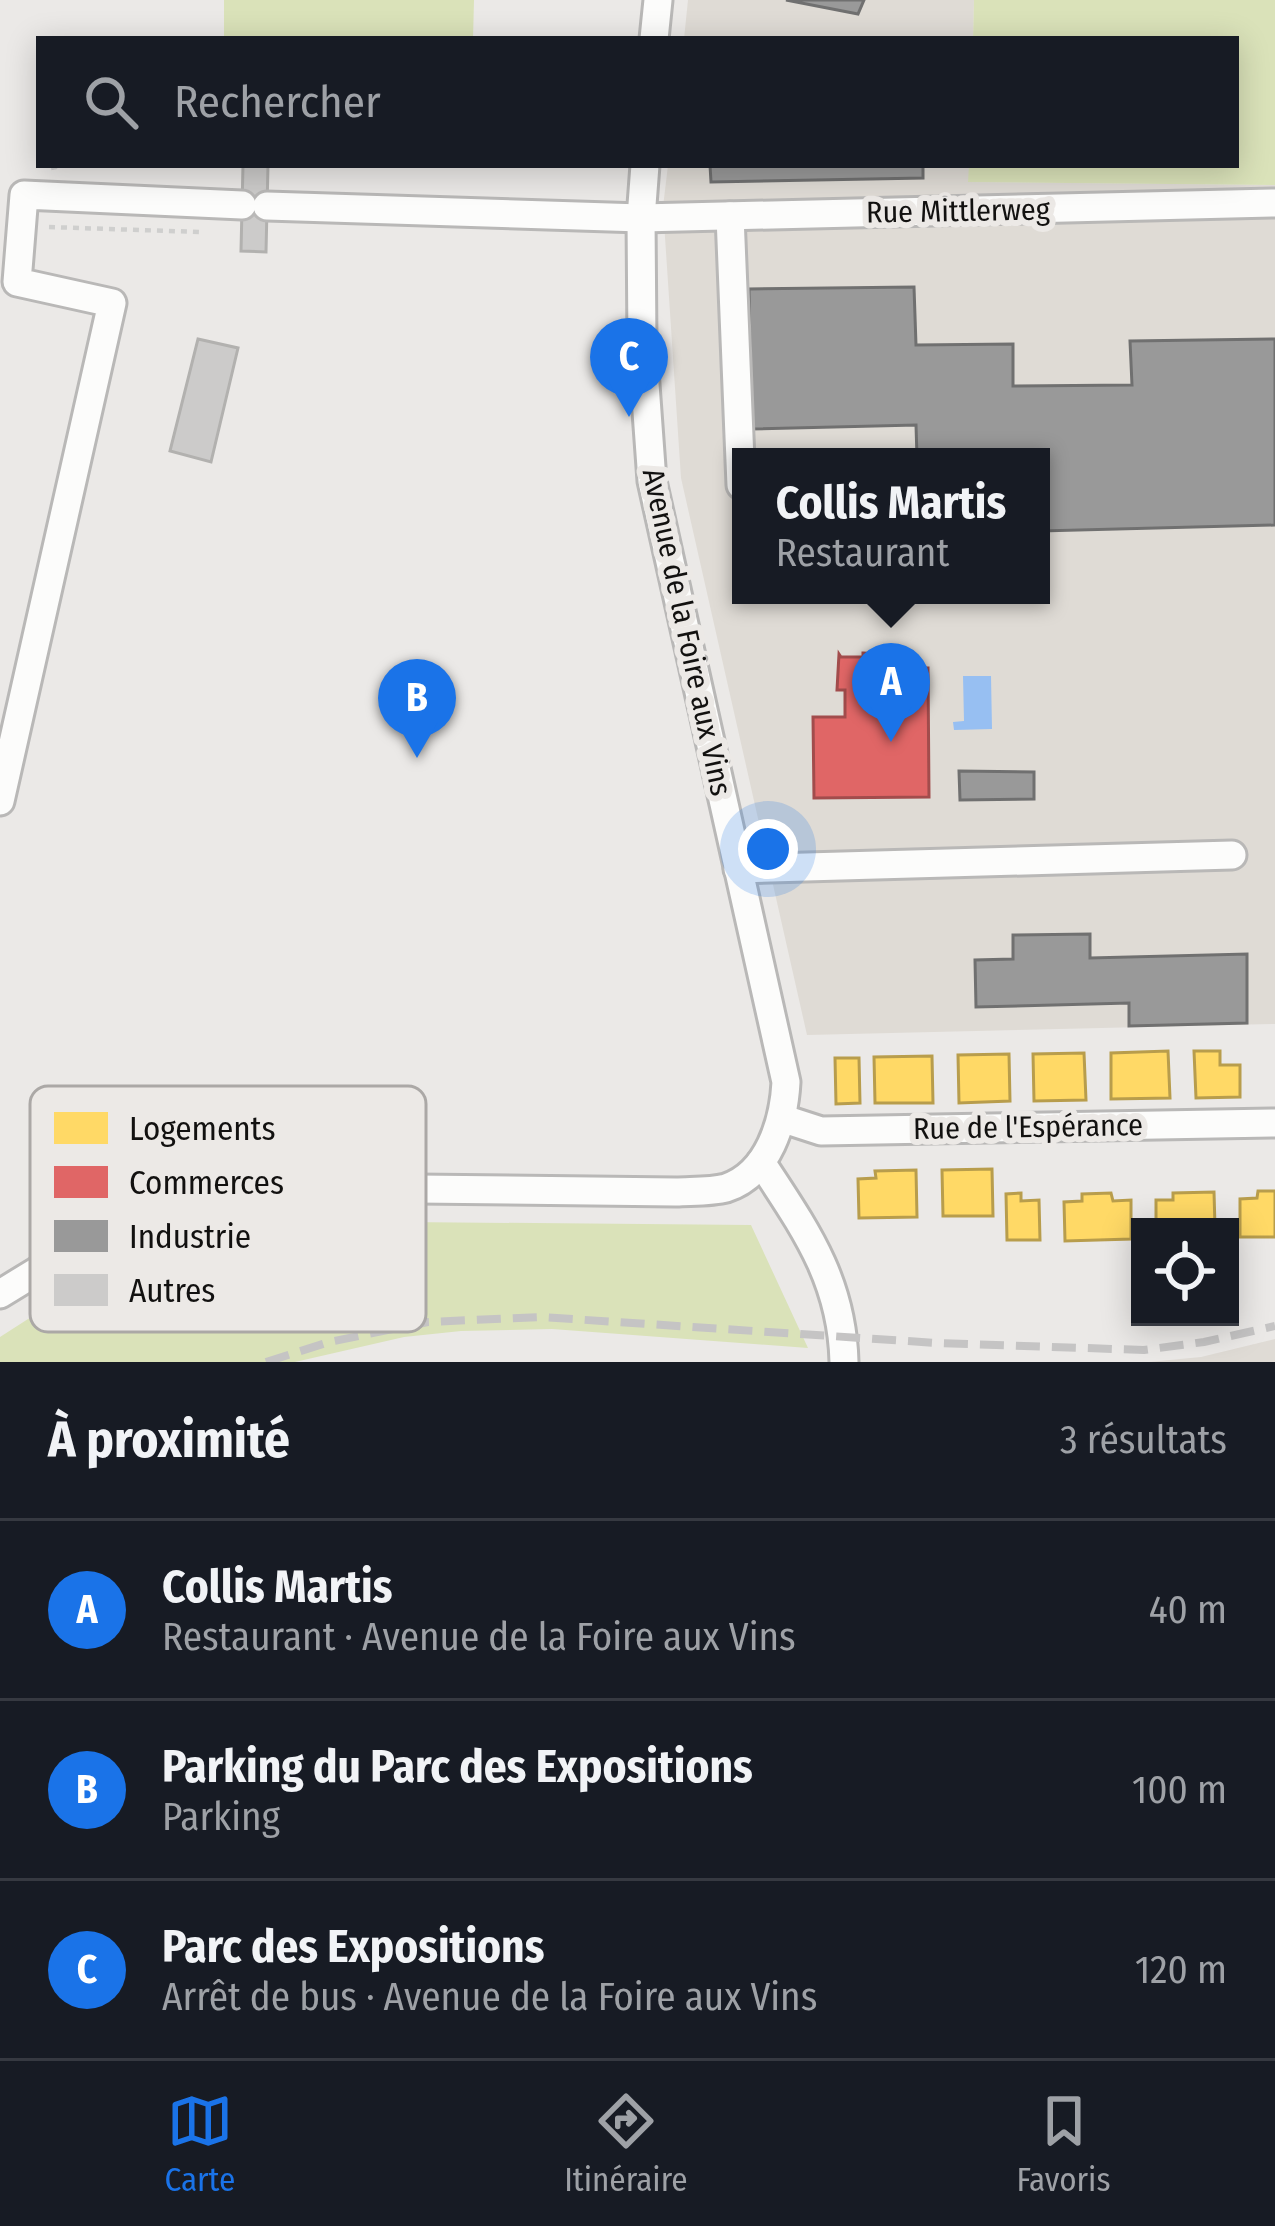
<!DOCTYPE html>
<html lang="fr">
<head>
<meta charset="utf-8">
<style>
  :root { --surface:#171b24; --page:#20242c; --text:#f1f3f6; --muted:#9ea1a6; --line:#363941; --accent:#1a73e8 }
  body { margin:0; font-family:"Fira Sans Condensed",sans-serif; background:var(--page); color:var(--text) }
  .controls { position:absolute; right:36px; bottom:36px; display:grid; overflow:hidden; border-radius:0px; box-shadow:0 6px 30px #0003 }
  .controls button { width:108px; height:108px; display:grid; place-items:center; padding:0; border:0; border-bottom:3px solid var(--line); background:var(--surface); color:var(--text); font:60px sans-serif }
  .you { position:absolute; left:768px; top:849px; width:42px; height:42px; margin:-30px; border:9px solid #fff; border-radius:50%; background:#1a73e8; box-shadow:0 0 0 18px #1a73e833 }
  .badge { display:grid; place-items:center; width:78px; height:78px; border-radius:50%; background:var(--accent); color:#fff; font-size:39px; font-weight:700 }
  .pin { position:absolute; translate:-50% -99px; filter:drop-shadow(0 3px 6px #0008) }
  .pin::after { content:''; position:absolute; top:63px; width:42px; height:36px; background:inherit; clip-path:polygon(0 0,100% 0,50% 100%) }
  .popup { position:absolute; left:732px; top:448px; width:318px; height:156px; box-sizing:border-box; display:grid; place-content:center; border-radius:0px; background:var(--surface); filter:drop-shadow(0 3px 9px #0005); font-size:39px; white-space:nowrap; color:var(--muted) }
  .popup b { font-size:45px; color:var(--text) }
  .popup::after { content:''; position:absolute; left:50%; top:100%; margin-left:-24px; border:24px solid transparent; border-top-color:var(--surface) }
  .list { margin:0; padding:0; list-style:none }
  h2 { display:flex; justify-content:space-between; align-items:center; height:156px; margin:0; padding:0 48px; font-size:51px }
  h2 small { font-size:39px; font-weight:400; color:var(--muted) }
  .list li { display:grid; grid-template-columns:78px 1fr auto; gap:36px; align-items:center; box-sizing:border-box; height:180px; padding:0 48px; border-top:3px solid var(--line) }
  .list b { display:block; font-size:45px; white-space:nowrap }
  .list p { margin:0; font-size:39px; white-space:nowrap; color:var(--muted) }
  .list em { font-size:39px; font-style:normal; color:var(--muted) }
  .icon { flex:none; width:66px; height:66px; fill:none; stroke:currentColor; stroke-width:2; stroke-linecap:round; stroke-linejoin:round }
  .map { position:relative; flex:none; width:1275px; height:1362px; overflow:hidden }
  .search { position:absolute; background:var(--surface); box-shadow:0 6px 30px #0003; left:36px; right:36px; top:36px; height:132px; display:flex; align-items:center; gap:30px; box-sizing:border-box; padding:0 42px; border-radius:0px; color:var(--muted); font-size:45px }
  .sheet { height:696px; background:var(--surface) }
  nav { display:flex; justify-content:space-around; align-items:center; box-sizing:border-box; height:168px; border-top:3px solid var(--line); background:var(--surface); font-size:33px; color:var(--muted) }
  nav a { display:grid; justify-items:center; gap:6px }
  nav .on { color:var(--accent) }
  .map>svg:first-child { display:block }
  .built { fill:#dfdbd5; fill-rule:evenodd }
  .green { fill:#dae2b9 }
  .water { fill:#97bff2 }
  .homes { fill:#ffd966; stroke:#b89d4c; stroke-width:3 }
  .shops { fill:#e06666; stroke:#a24c4c; stroke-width:3 }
  .industry { fill:#999; stroke:#707070; stroke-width:3 }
  .building { fill:#cccbca; stroke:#b2b1af; stroke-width:3 }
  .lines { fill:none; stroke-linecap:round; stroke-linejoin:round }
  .minor-casing { stroke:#b9b8b7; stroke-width:33 }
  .path { stroke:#cfcfce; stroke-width:4.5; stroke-dasharray:6 6; stroke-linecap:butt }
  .minor { stroke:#fcfcfb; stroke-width:27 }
  .rail { stroke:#c5c4c4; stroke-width:8; stroke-dasharray:24 12; stroke-linecap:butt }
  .labels { text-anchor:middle; stroke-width:12; stroke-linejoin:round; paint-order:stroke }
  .street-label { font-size:30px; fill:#121110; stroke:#ece9e6 }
  .key { fill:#ece9e6; stroke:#aba8a6; stroke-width:3 }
  .key-label { font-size:33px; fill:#121110 }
</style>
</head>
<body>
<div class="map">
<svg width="1275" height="1362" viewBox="0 0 1275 1362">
  <rect width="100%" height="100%" fill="#ebe9e7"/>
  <g class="built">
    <polygon points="688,0 974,0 973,39 684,39"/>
    <path d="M668,165H969V182L1275,185V1024L807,1035L681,478L663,207ZM741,457H1041V595H741Z"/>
    <polygon points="1275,1339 1275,1362 1149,1362 1201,1357"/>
  </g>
  <g class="green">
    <polygon points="224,0 474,0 473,39 224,39"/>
    <polygon points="974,0 1275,0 1275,185 968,182 969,165 1236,165 1236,39 973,39"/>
    <polygon points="296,1221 751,1225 808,1348 552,1329 461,1331 404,1337 295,1362 0,1362 0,1337 67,1294"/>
  </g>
  <polygon class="water" points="963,676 991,676 992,729 954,730 953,722 964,721"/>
  <g class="homes">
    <polygon points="1168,1051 1170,1098 1111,1099 1111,1053"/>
    <polygon points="1194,1051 1220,1051 1220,1065 1240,1065 1240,1097 1196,1098"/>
    <polygon points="1084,1053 1086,1100 1034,1101 1033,1054"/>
    <polygon points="1009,1054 1010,1101 959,1103 958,1055"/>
    <polygon points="932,1056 933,1103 875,1103 874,1057"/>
    <polygon points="835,1058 859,1058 860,1103 836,1104"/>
    <polygon points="992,1169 993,1216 943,1216 942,1170"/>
    <polygon points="916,1170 917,1217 859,1218 858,1179 876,1178 875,1171"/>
    <polygon points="1258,1191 1275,1191 1275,1237 1240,1237 1240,1199 1257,1198"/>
    <polygon points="1214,1192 1215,1227 1156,1227 1156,1200 1173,1200 1173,1193"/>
    <polygon points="1021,1193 1021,1201 1039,1200 1040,1240 1007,1240 1006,1194"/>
    <polygon points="1111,1193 1113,1201 1131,1200 1131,1239 1065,1241 1064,1202 1082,1201 1082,1194"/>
  </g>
  <polygon class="shops" points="863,653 878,654 877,668 928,668 929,797 814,798 813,717 845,717 845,690 837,690 839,654 841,657 863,657"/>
  <g class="industry">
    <polygon points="786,0 864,0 858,14"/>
    <polygon points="710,165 923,165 923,178 711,182"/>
    <polygon points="914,287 916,345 1013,344 1013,386 1132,385 1130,341 1275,339 1275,525 1041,531 1041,457 917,457 916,425 751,429 749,289"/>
    <polygon points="959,771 1034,772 1034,799 960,800"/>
    <polygon points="1090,934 1090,958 1247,954 1247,1023 1129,1026 1129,1003 976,1007 975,960 1013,959 1013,935"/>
  </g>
  <g class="building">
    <polygon points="243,165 268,165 266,252 241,251"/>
    <polygon points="198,339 238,348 211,462 170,451"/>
  </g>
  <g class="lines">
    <g class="minor-casing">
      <g id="minor">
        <polyline points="654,39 658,0"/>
        <polyline points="267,206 641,218 1275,203"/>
        <polyline points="730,216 741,485"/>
        <polyline points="0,801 112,303 17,282 24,195 242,205"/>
        <polyline points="738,869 1232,855"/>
        <polyline points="784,1119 821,1131 1275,1123"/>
        <path d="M761,1162C804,1228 842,1279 844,1362"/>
        <path d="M0,1294L36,1272L114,1238L217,1210L324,1188L676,1192C691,1191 711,1192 726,1188C769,1174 784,1121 786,1082L652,481L642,343L641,218L645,165"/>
      </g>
    </g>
    <g class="path">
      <polyline points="51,168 65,165"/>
      <polyline points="49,227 200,232"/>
    </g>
    <use href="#minor" class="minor"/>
    <polyline class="rail" points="266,1362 329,1342 428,1322 541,1317 937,1343 1144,1350 1204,1342 1275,1326"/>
  </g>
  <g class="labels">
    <g class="street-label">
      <text transform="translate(958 211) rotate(-1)" y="10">Rue Mittlerweg</text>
      <text transform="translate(687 632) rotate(78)" y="10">Avenue de la Foire aux Vins</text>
      <text transform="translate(1028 1127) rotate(-1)" y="10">Rue de l'Espérance</text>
    </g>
  </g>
  <rect x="30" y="1086" width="396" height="246" rx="18" class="key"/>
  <rect x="54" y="1112" width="54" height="32" fill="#ffd966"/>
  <rect x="54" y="1166" width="54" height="32" fill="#e06666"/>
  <rect x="54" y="1220" width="54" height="32" fill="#999"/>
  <rect x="54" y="1274" width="54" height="32" fill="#cccbca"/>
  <g class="key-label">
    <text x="129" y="1140">Logements</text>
    <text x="129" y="1194">Commerces</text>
    <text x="129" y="1248">Industrie</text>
    <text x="129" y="1302">Autres</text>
  </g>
</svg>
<div class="controls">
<button><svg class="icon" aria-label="locate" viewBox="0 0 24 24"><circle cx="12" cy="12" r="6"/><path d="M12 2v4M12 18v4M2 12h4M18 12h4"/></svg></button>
</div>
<div class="you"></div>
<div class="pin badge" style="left:891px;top:742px">A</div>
<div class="popup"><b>Collis Martis</b>Restaurant</div>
<div class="pin badge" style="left:417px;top:758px">B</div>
<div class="pin badge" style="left:629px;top:417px">C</div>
<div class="search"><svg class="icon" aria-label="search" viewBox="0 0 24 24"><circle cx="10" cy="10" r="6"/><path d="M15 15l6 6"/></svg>Rechercher</div>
</div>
<section class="sheet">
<h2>À proximité<small>3 résultats</small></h2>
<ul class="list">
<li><span class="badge">A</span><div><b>Collis Martis</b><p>Restaurant · Avenue de la Foire aux Vins</p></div><em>40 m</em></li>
<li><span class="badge">B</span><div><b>Parking du Parc des Expositions</b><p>Parking</p></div><em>100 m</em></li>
<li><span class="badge">C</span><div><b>Parc des Expositions</b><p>Arrêt de bus · Avenue de la Foire aux Vins</p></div><em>120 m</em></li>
</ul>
</section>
<nav>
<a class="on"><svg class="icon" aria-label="map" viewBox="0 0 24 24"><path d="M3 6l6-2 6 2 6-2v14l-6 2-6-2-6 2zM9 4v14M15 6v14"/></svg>Carte</a>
<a><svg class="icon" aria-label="directions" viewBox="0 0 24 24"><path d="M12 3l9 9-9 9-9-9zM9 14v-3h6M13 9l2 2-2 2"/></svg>Itinéraire</a>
<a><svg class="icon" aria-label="saved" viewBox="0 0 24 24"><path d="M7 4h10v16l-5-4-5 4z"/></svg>Favoris</a>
</nav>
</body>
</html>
